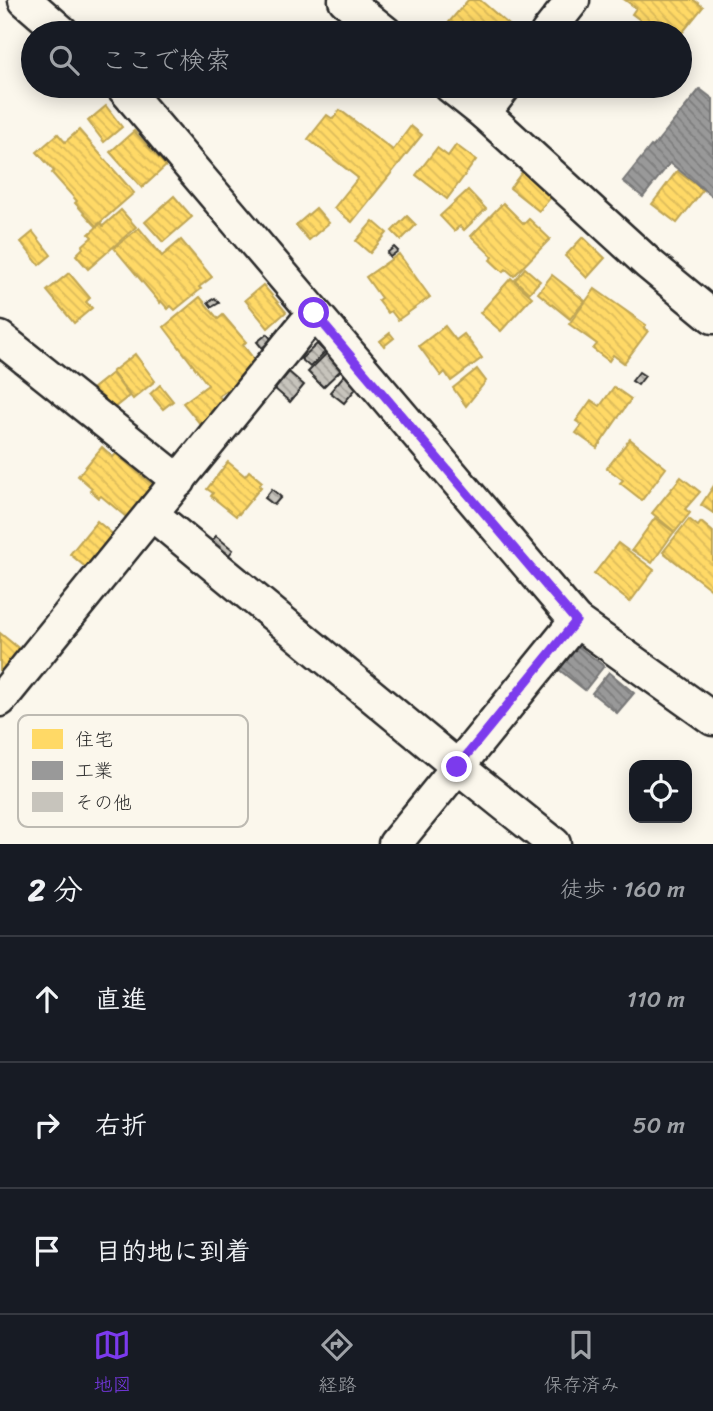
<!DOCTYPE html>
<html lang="ja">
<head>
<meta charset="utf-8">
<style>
  :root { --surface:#171b24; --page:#20242c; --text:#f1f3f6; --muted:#9ea1a6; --line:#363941; --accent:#7c3aed }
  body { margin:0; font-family:Sriracha,"Klee One",sans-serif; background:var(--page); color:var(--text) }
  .controls { position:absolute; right:21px; bottom:21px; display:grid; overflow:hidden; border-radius:14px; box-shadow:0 4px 18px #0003 }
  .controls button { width:63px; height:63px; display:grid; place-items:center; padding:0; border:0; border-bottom:2px solid var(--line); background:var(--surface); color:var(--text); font:35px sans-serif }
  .stop { position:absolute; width:21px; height:21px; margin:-16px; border:5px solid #7c3aed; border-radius:50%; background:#fff }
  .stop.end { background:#7c3aed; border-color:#fff; box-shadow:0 2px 7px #0008 }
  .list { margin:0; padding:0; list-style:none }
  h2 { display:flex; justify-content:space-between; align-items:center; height:91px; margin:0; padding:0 28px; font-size:30px }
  h2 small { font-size:23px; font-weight:400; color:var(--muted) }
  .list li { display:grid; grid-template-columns:46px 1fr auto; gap:21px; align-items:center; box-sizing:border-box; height:126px; padding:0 28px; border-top:2px solid var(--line) }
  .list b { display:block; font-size:26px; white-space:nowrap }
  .list em { font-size:23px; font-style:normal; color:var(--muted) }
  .icon { flex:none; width:38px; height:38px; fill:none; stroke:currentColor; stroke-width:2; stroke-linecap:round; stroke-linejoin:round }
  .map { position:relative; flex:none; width:713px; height:844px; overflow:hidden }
  .search { position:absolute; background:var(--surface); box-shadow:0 4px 18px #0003; left:21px; right:21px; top:21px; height:77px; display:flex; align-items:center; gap:18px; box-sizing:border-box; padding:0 24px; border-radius:38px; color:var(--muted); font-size:26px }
  .sheet { height:469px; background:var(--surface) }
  nav { display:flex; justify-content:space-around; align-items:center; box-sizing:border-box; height:98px; border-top:2px solid var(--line); background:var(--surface); font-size:19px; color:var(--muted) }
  nav a { display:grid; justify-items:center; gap:4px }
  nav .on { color:var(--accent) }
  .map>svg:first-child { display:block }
  .homes { fill:url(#homes-back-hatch); stroke:#bfa554; stroke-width:2 }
  .industry { fill:url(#industry-back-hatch); stroke:#787878; stroke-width:2 }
  .building { fill:url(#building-back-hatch); stroke:#2b2b2b; stroke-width:2 }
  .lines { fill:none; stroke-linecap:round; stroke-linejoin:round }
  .minor-casing { stroke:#2b2b2b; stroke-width:37 }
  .minor { stroke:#fbf7ec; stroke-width:32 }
  .route { stroke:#7c3aed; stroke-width:9 }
  .key { fill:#fbf7ec; stroke:#bdbab2; stroke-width:2 }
  .key-label { font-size:19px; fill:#2b2b2b }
</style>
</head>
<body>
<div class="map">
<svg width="713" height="844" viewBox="0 0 713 844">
  <defs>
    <pattern id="homes-back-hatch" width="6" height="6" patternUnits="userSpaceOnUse" patternTransform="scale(1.75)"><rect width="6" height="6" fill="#ffd966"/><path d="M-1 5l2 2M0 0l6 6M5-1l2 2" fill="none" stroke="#dbba59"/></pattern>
    <pattern id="industry-back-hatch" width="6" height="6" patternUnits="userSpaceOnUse" patternTransform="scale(1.75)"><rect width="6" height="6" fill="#999"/><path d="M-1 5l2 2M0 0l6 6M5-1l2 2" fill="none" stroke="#7d7d7d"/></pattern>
    <pattern id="building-back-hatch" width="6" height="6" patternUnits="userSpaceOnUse" patternTransform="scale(1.75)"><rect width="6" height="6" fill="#c7c4bc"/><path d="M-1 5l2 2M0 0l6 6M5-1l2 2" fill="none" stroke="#a29f99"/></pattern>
  </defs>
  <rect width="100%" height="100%" fill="#fbf7ec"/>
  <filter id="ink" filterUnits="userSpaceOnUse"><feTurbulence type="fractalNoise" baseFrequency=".0143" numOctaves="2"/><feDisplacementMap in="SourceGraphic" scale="14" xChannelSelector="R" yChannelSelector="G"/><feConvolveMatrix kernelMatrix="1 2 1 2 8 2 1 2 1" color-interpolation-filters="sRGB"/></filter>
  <g filter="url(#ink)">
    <g class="homes">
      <polygon points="468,0 480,0 515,30 513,33 475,33 471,30 468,33 463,33 449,22"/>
      <polygon points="625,0 694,0 703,7 682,33 669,22 660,33 658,33 632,14 636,8"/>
      <polygon points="106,106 122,127 104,142 88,121"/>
      <polygon points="340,110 393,150 411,126 422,135 352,222 334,208 358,178 308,139 327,115 333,119"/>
      <polygon points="79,130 134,193 96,226 75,203 77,201 52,173 54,171 37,152 58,134 65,142"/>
      <polygon points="134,131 166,166 142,188 110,152"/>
      <polygon points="456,145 476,160 447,199 416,175 437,148 448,156"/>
      <polygon points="523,171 553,195 539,211 510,188"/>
      <polygon points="677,171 703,190 677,223 652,204"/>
      <polygon points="468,190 486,209 464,230 460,226 454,231 440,216"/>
      <polygon points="174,196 192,217 163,242 145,222"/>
      <polygon points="503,203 524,224 529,219 550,239 514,276 506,269 503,272 490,260 493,257 471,236"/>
      <polygon points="316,208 329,223 309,240 296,225"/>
      <polygon points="121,210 136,227 88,269 76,255 83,248 82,246 92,237 89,234 101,223 103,226"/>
      <polygon points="407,216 416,225 401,240 392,231"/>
      <polygon points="373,221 387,233 370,253 356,241"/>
      <polygon points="139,228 162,256 181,240 212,277 199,287 201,289 175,310 171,306 168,309 161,301 160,303 114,248"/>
      <polygon points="33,232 51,255 39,265 21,242"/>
      <polygon points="583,237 605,258 587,278 565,256"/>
      <polygon points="399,254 430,297 398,320 391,311 388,313 378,300 381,298 366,277"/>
      <polygon points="525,268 540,281 529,293 515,280"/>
      <polygon points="69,273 90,298 86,302 92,308 74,323 47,291"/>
      <polygon points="552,275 585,301 570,319 538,293"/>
      <polygon points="511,278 532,297 501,331 480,313"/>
      <polygon points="263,285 286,312 268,328 245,300"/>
      <polygon points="595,289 646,325 644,328 648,331 624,363 613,355 609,361 593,349 597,344 569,324"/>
      <polygon points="200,297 218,319 223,315 246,342 243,345 257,363 244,374 245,377 219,396 226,405 200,424 183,403 208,385 164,327"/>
      <polygon points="445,326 456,340 464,334 482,358 451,381 445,372 441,376 419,346"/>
      <polygon points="390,333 394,338 384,346 380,341"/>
      <polygon points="135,354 155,381 133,399 112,372"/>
      <polygon points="477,369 486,381 466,406 453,388"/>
      <polygon points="112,373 129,396 110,411 92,389"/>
      <polygon points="160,385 173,401 163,409 150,394"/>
      <polygon points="614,387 631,399 597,448 576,433 582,425 576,421 591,400 600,406"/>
      <polygon points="630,439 666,468 642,500 620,483 623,480 607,468"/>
      <polygon points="102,447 113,457 116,454 154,486 131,521 101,496 99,498 90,490 92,488 78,476"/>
      <polygon points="228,462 245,476 249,471 262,482 259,486 261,487 239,514 238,513 236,516 211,496 213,493 207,489"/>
      <polygon points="681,477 700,492 685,509 690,513 675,532 652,513"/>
      <polygon points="713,487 713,513 701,505"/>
      <polygon points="655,518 674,532 652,563 632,550"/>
      <polygon points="689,519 698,526 701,522 713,532 713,591 663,552"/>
      <polygon points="97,521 116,537 89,570 70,554"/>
      <polygon points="618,543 654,570 630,602 594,574"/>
      <polygon points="0,633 22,651 0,678"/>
    </g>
    <g class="industry">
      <polygon points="700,89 713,99 713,197 670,163 643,197 623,181 651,146 653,147"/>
      <polygon points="571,641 604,666 585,690 553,665"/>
      <polygon points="609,672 634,693 617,713 592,693"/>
    </g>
    <g class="building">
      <polygon points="394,247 398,251 390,257 387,253"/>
      <polygon points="215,298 219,303 212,307 208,302"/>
      <polygon points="267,334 272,340 262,348 257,342"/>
      <polygon points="317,344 325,352 310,367 301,359"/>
      <polygon points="327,353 342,369 323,387 308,372"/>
      <polygon points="289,372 304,385 290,402 275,389"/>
      <polygon points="639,372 645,376 638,385 632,381"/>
      <polygon points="345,374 359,385 344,403 330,392"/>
      <polygon points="272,489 281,497 274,505 265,498"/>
      <polygon points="216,536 233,550 221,565 203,551"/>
    </g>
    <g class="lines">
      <g class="minor-casing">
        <g id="minor">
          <polyline points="25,0 63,33"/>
          <polyline points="345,0 386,33"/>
          <polyline points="547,33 573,0"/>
          <polyline points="122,86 576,621 713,719"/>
          <polyline points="450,86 484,113 649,264 713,317"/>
          <polyline points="484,113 505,86"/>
          <polyline points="0,338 179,481"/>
          <polyline points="152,514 458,767 554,844"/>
          <polyline points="0,700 314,313"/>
          <polyline points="395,844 576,621"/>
        </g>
      </g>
      <use href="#minor" class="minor"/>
    </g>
  </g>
  <g class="lines" filter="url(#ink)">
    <polyline class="route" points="314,313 576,621 457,767"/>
  </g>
  <rect x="18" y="715" width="230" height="112" rx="10" class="key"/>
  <rect x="32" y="729" width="31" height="20" fill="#ffd966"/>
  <rect x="32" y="761" width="31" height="19" fill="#999"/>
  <rect x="32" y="792" width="31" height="20" fill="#c7c4bc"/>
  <g class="key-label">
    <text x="75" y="746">住宅</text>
    <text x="75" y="777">工業</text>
    <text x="75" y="809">その他</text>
  </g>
</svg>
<div class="controls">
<button><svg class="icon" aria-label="locate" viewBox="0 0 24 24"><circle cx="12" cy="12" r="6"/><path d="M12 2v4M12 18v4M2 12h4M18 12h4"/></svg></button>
</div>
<div class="stop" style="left:314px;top:313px"></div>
<div class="stop end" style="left:457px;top:767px"></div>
<div class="search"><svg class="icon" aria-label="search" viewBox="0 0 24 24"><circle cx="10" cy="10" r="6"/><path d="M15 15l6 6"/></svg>ここで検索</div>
</div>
<section class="sheet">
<h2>2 分<small>徒歩 · 160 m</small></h2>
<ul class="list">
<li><svg class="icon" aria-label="ahead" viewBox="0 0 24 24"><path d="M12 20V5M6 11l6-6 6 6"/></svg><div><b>直進</b></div><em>110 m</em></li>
<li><svg class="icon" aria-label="right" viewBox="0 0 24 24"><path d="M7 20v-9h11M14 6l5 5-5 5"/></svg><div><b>右折</b></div><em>50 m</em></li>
<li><svg class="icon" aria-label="arrive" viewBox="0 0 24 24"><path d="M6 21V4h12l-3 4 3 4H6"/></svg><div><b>目的地に到着</b></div></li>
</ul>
</section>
<nav>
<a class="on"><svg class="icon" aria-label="map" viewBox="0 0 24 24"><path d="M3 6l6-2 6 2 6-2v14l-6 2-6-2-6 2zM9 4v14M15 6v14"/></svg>地図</a>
<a><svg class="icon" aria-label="directions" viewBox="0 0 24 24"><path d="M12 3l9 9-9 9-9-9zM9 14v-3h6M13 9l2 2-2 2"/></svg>経路</a>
<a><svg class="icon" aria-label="saved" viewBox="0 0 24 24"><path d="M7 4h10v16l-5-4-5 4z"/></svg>保存済み</a>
</nav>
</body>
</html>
